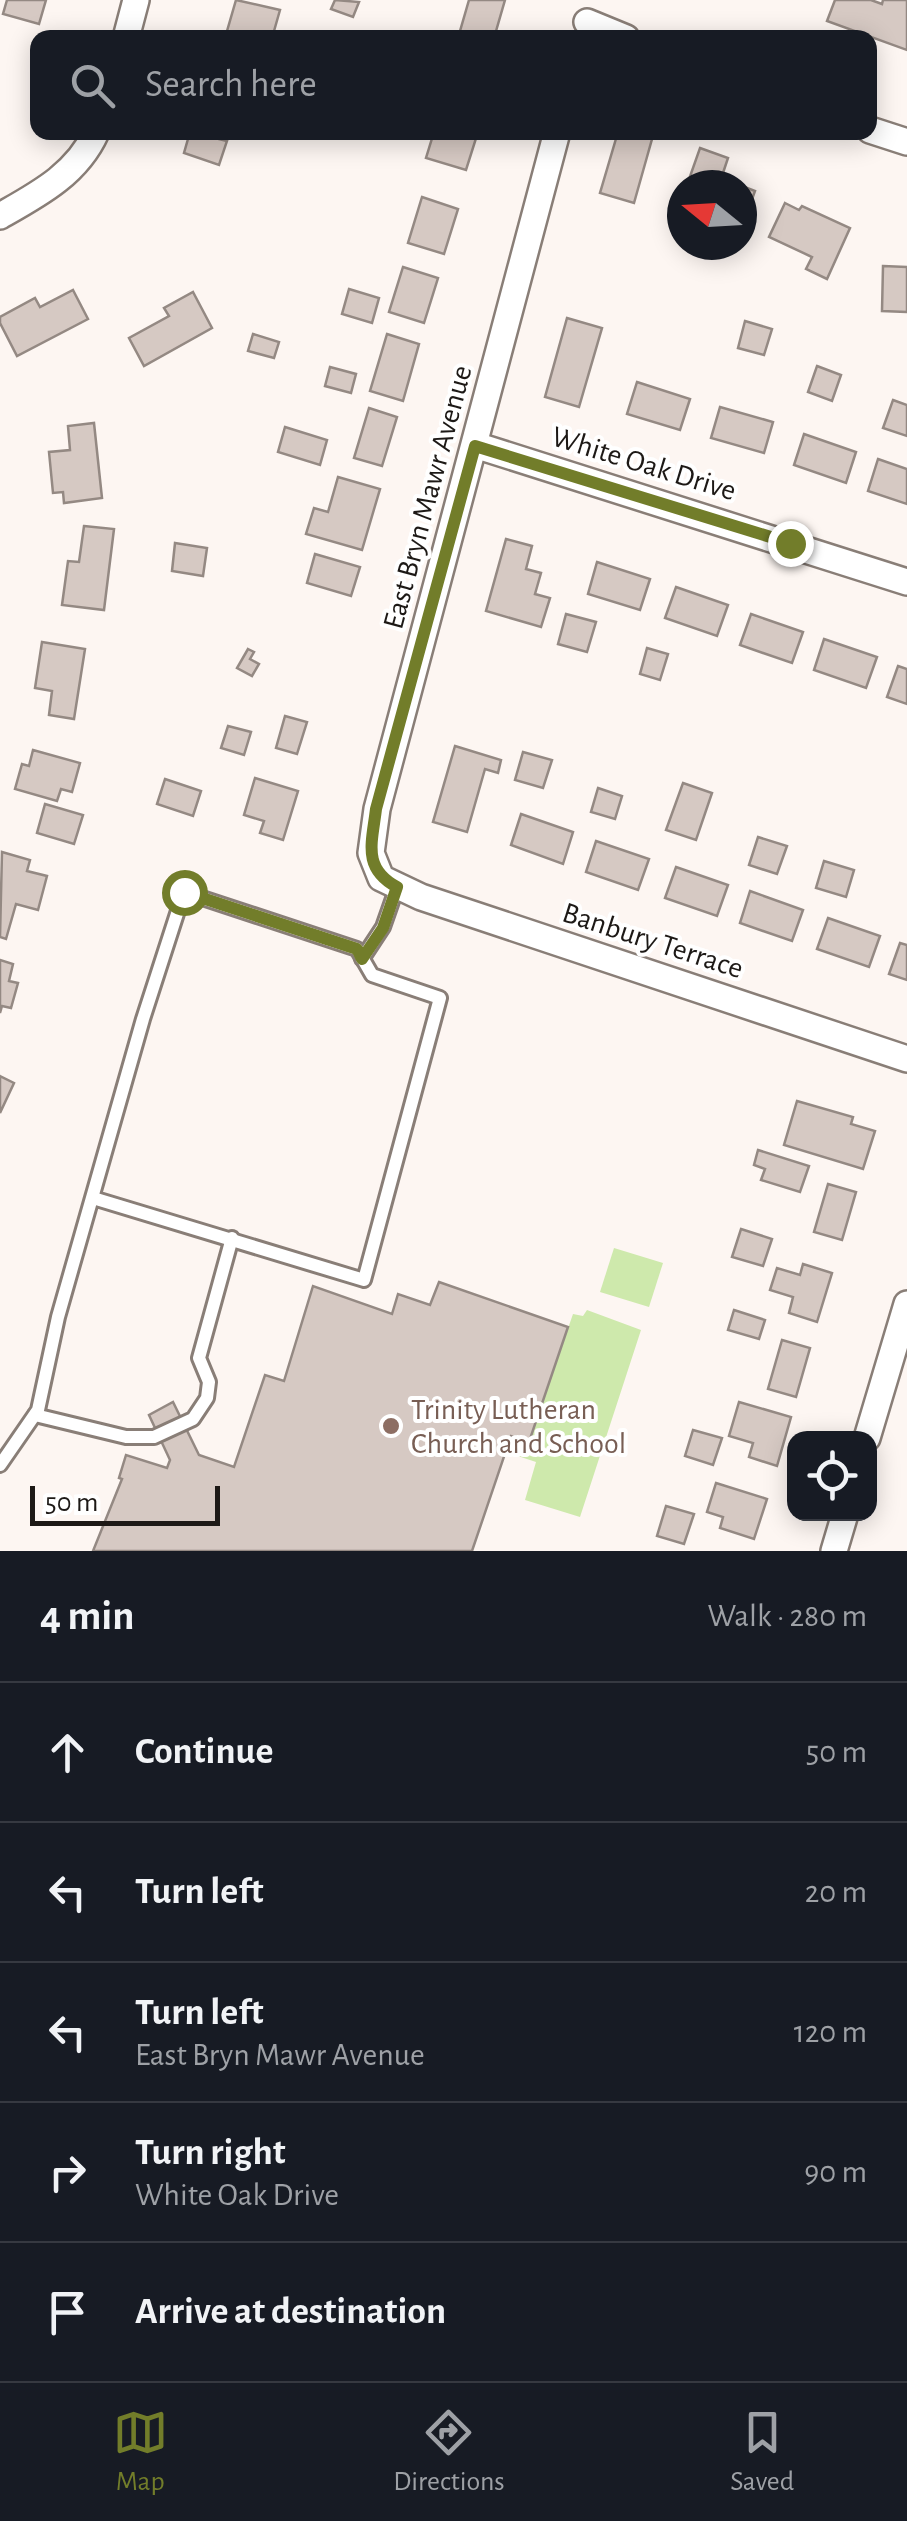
<!DOCTYPE html>
<html lang="en">
<head>
<meta charset="utf-8">
<style>
  :root { --surface:#171b24; --page:#242831; --text:#f1f3f6; --muted:#9ea1a6; --line:#363941; --accent:#727d2a }
  body { margin:0; font-family:"Alegreya Sans",sans-serif; background:var(--page); color:var(--text) }
  .controls { position:absolute; right:30px; bottom:30px; display:grid; overflow:hidden; border-radius:20px; box-shadow:0 5px 25px #0003 }
  .controls button { width:90px; height:90px; display:grid; place-items:center; padding:0; border:0; border-bottom:2px solid var(--line); background:var(--surface); color:var(--text); font:50px sans-serif }
  .compass { position:absolute; left:667px; top:170px; width:90px; height:90px; border-radius:50%; background:var(--surface); box-shadow:0 5px 25px #0003; rotate:288deg }
  .scale { position:absolute; left:30px; bottom:25px; width:190px; box-sizing:border-box; padding-left:10px; border:5px solid #1d1916; border-top:0; font-size:28px; line-height:35px; white-space:nowrap; color:#1d1916; -webkit-text-stroke:8px #fff; paint-order:stroke }
  .stop { position:absolute; width:30px; height:30px; margin:-22px; border:8px solid #727d2a; border-radius:50%; background:#fff }
  .stop.end { background:#727d2a; border-color:#fff; box-shadow:0 2px 10px #0008 }
  .list { margin:0; padding:0; list-style:none }
  h2 { display:flex; justify-content:space-between; align-items:center; height:130px; margin:0; padding:0 40px; font-size:42px }
  h2 small { font-size:32px; font-weight:400; color:var(--muted) }
  .list li { display:grid; grid-template-columns:65px 1fr auto; gap:30px; align-items:center; box-sizing:border-box; height:140px; padding:0 40px; border-top:2px solid var(--line) }
  .list b { display:block; font-size:38px; white-space:nowrap }
  .list p { margin:0; font-size:32px; white-space:nowrap; color:var(--muted) }
  .list em { font-size:32px; font-style:normal; color:var(--muted) }
  .icon { flex:none; width:55px; height:55px; fill:none; stroke:currentColor; stroke-width:2; stroke-linecap:round; stroke-linejoin:round }
  .map { position:relative; flex:none; width:907px; height:1551px; overflow:hidden }
  .search { position:absolute; background:var(--surface); box-shadow:0 5px 25px #0003; left:30px; right:30px; top:30px; height:110px; display:flex; align-items:center; gap:25px; box-sizing:border-box; padding:0 35px; border-radius:20px; color:var(--muted); font-size:38px }
  .sheet { height:830px; background:var(--surface) }
  nav { display:flex; justify-content:space-around; align-items:center; box-sizing:border-box; height:140px; border-top:2px solid var(--line); background:var(--surface); font-size:28px; color:var(--muted) }
  nav a { display:grid; justify-items:center; gap:5px }
  nav .on { color:var(--accent) }
  .map>svg:first-child { display:block }
  .green { fill:#cee9ac }
  .building { fill:#d6c9c3; stroke:#948983; stroke-width:2.5 }
  .lines { fill:none; stroke-linecap:round; stroke-linejoin:round }
  .service-casing { stroke:#897e77; stroke-width:18 }
  .minor-casing { stroke:#897e77; stroke-width:30 }
  .service { stroke:#fff; stroke-width:12 }
  .minor { stroke:#fff; stroke-width:25 }
  .route { stroke:#727d2a; stroke-width:12 }
  .education-dot { fill:#8d6e63; stroke:#fff; stroke-width:4 }
  .labels { text-anchor:middle; stroke-width:8; stroke-linejoin:round; paint-order:stroke }
  .street-label { font-size:30px; fill:#1d1916; stroke:#fff }
  .education-label { font-size:30px; fill:#785e54; stroke:#fff; text-anchor:start }
</style>
</head>
<body>
<div class="map">
<svg width="907" height="1551" viewBox="0 0 907 1551">
  <rect width="100%" height="100%" fill="#fdf6f2"/>
  <g class="green">
    <polygon points="614,1248 663,1263 649,1307 600,1292"/>
    <polygon points="587,1310 641,1330 580,1517 525,1500 536,1462 506,1452 511,1436 529,1441 573,1314 583,1316"/>
  </g>
  <g class="building">
    <polygon points="7,0 46,0 39,24 3,14"/>
    <polygon points="236,0 280,10 272,38 225,38"/>
    <polygon points="335,0 359,2 353,17 331,9"/>
    <polygon points="469,0 505,0 494,38 458,38"/>
    <polygon points="835,0 871,0 882,4 883,0 907,0 907,50 827,21"/>
    <polygon points="190,132 227,141 219,165 184,153"/>
    <polygon points="434,132 478,132 466,170 426,158"/>
    <polygon points="618,132 654,132 634,203 600,193"/>
    <polygon points="700,148 728,158 721,179 739,185 687,185"/>
    <polygon points="742,186 755,191 742,227"/>
    <polygon points="422,197 458,209 444,254 408,243"/>
    <polygon points="785,203 799,210 802,206 850,228 827,279 806,269 812,257 769,237"/>
    <polygon points="883,266 907,267 907,312 882,311"/>
    <polygon points="403,267 438,278 424,323 389,312"/>
    <polygon points="349,289 379,298 372,323 342,314"/>
    <polygon points="73,290 88,319 17,356 0,323 0,317 35,298 40,307"/>
    <polygon points="193,292 212,328 144,366 129,338 169,316 164,308"/>
    <polygon points="567,318 602,328 579,407 545,397"/>
    <polygon points="745,321 772,329 764,355 738,348"/>
    <polygon points="253,334 279,342 274,358 248,351"/>
    <polygon points="387,334 419,344 403,401 370,391"/>
    <polygon points="817,366 841,375 832,401 808,392"/>
    <polygon points="330,367 356,374 351,393 325,386"/>
    <polygon points="637,382 690,399 680,430 627,414"/>
    <polygon points="893,400 907,405 907,436 883,428"/>
    <polygon points="720,407 773,422 764,453 711,438"/>
    <polygon points="369,408 397,417 382,466 354,458"/>
    <polygon points="94,423 102,498 64,503 63,492 53,493 49,452 70,450 68,426"/>
    <polygon points="285,427 327,440 320,465 278,452"/>
    <polygon points="804,434 856,452 846,483 794,465"/>
    <polygon points="878,459 907,469 907,504 868,491"/>
    <polygon points="338,477 380,489 362,550 306,534 314,508 328,512"/>
    <polygon points="84,526 114,529 104,610 62,605 68,561 79,562"/>
    <polygon points="506,539 532,546 526,569 541,573 535,594 550,598 541,627 486,611"/>
    <polygon points="175,543 207,548 203,576 172,571"/>
    <polygon points="315,554 360,567 351,596 307,583"/>
    <polygon points="597,562 650,579 640,610 588,594"/>
    <polygon points="676,587 728,605 717,636 665,618"/>
    <polygon points="566,614 596,622 587,652 558,644"/>
    <polygon points="751,614 803,632 792,663 740,645"/>
    <polygon points="824,639 877,657 866,688 814,670"/>
    <polygon points="42,642 85,649 74,719 49,715 52,691 35,688"/>
    <polygon points="647,648 668,654 660,680 640,674"/>
    <polygon points="248,649 254,652 250,659 259,664 252,676 237,668"/>
    <polygon points="898,666 907,669 907,704 887,697"/>
    <polygon points="285,716 307,722 297,754 276,748"/>
    <polygon points="228,726 251,732 244,755 221,748"/>
    <polygon points="455,746 501,760 498,773 485,769 467,832 433,822"/>
    <polygon points="33,750 80,763 72,792 61,789 57,801 15,789 22,764 29,766"/>
    <polygon points="523,752 552,760 543,788 515,780"/>
    <polygon points="255,778 298,791 283,840 260,833 264,821 244,815"/>
    <polygon points="165,779 201,791 193,816 157,804"/>
    <polygon points="683,783 712,793 696,840 666,830"/>
    <polygon points="598,788 622,796 615,819 591,812"/>
    <polygon points="45,804 83,815 74,844 37,833"/>
    <polygon points="521,814 573,832 563,864 511,845"/>
    <polygon points="758,837 787,846 777,874 749,865"/>
    <polygon points="596,841 649,859 638,890 586,872"/>
    <polygon points="2,852 30,860 27,871 47,876 38,910 16,904 6,939 0,937"/>
    <polygon points="824,861 854,870 846,897 816,888"/>
    <polygon points="676,867 728,885 717,916 665,898"/>
    <polygon points="750,891 803,910 792,941 740,923"/>
    <polygon points="828,918 880,936 869,967 817,949"/>
    <polygon points="900,943 907,945 907,980 889,974"/>
    <polygon points="0,960 13,964 9,981 18,983 11,1008 2,1006 0,1013"/>
    <polygon points="0,1076 14,1083 0,1113"/>
    <polygon points="797,1101 853,1117 851,1124 875,1131 863,1169 784,1145"/>
    <polygon points="758,1150 809,1166 800,1192 761,1180 765,1169 754,1165"/>
    <polygon points="828,1184 856,1192 842,1240 814,1232"/>
    <polygon points="741,1229 772,1239 763,1266 732,1257"/>
    <polygon points="803,1264 832,1273 817,1322 789,1313 793,1297 770,1290 777,1268 800,1275"/>
    <polygon points="439,1282 568,1327 529,1442 511,1436 472,1551 93,1551 122,1479 119,1478 126,1455 167,1468 170,1460 149,1415 173,1402 199,1455 234,1467 265,1375 284,1381 313,1286 392,1314 398,1294 430,1305"/>
    <polygon points="734,1310 765,1320 759,1339 728,1330"/>
    <polygon points="782,1340 810,1348 796,1397 768,1389"/>
    <polygon points="739,1402 791,1417 777,1466 749,1457 753,1443 729,1436"/>
    <polygon points="693,1430 722,1438 713,1465 685,1456"/>
    <polygon points="716,1483 767,1499 754,1539 720,1528 723,1517 707,1512"/>
    <polygon points="666,1506 694,1514 684,1544 657,1536"/>
  </g>
  <g class="lines">
    <g class="service-casing">
      <g id="service">
        <polyline points="362,959 383,927 397,887"/>
        <polyline points="35,1415 126,1437 154,1437 193,1419 207,1398 209,1382 199,1358 232,1238"/>
        <polyline points="0,1465 38,1410 58,1317 143,1019 184,892 357,949 372,975 440,998 364,1280 93,1198"/>
      </g>
    </g>
    <g class="minor-casing">
      <g id="minor">
        <polyline points="587,22 626,38"/>
        <polyline points="126,38 136,0"/>
        <polyline points="870,130 907,142"/>
        <polyline points="557,132 377,809 371,853 381,878 421,897 907,1059"/>
        <path d="M0,216C39,194 77,174 96,132"/>
        <polyline points="475,445 907,582"/>
        <polyline points="867,1438 907,1304"/>
        <polyline points="834,1551 845,1514"/>
      </g>
    </g>
    <use href="#service" class="service"/>
    <use href="#minor" class="minor"/>
  </g>
  <g class="lines">
    <path class="route" d="M184,892L357,949L362,959L383,928L397,887C362,868 372,843 376,809L475,446L790,543"/>
  </g>
  <circle class="education-dot" cx="391" cy="1426" r="10"/>
  <g class="labels">
    <g class="street-label">
      <text transform="translate(644 463) rotate(17)" y="10">White Oak Drive</text>
      <text transform="translate(427 497) rotate(-75)" y="10">East Bryn Mawr Avenue</text>
      <text transform="translate(653 940) rotate(18)" y="10">Banbury Terrace</text>
    </g>
    <g class="education-label">
      <text x="411" y="1419">Trinity Lutheran<tspan x="411" dy="34">Church and School</tspan></text>
    </g>
  </g>
</svg>
<div class="controls">
<button><svg class="icon" aria-label="locate" viewBox="0 0 24 24"><circle cx="12" cy="12" r="6"/><path d="M12 2v4M12 18v4M2 12h4M18 12h4"/></svg></button>
</div>
<svg class="compass" viewBox="-18 -18 36 36"><path d="M0-13l5 13h-10z" fill="#e53935"/><path d="M0 13l5-13h-10z" fill="#9ea1a6"/></svg>
<div class="scale">50 m</div>
<div class="stop" style="left:184px;top:892px"></div>
<div class="stop end" style="left:790px;top:543px"></div>
<div class="search"><svg class="icon" aria-label="search" viewBox="0 0 24 24"><circle cx="10" cy="10" r="6"/><path d="M15 15l6 6"/></svg>Search here</div>
</div>
<section class="sheet">
<h2>4 min<small>Walk · 280 m</small></h2>
<ul class="list">
<li><svg class="icon" aria-label="ahead" viewBox="0 0 24 24"><path d="M12 20V5M6 11l6-6 6 6"/></svg><div><b>Continue</b></div><em>50 m</em></li>
<li><svg class="icon" aria-label="left" viewBox="0 0 24 24"><path d="M17 20v-9H6M10 6l-5 5 5 5"/></svg><div><b>Turn left</b></div><em>20 m</em></li>
<li><svg class="icon" aria-label="left" viewBox="0 0 24 24"><path d="M17 20v-9H6M10 6l-5 5 5 5"/></svg><div><b>Turn left</b><p>East Bryn Mawr Avenue</p></div><em>120 m</em></li>
<li><svg class="icon" aria-label="right" viewBox="0 0 24 24"><path d="M7 20v-9h11M14 6l5 5-5 5"/></svg><div><b>Turn right</b><p>White Oak Drive</p></div><em>90 m</em></li>
<li><svg class="icon" aria-label="arrive" viewBox="0 0 24 24"><path d="M6 21V4h12l-3 4 3 4H6"/></svg><div><b>Arrive at destination</b></div></li>
</ul>
</section>
<nav>
<a class="on"><svg class="icon" aria-label="map" viewBox="0 0 24 24"><path d="M3 6l6-2 6 2 6-2v14l-6 2-6-2-6 2zM9 4v14M15 6v14"/></svg>Map</a>
<a><svg class="icon" aria-label="directions" viewBox="0 0 24 24"><path d="M12 3l9 9-9 9-9-9zM9 14v-3h6M13 9l2 2-2 2"/></svg>Directions</a>
<a><svg class="icon" aria-label="saved" viewBox="0 0 24 24"><path d="M7 4h10v16l-5-4-5 4z"/></svg>Saved</a>
</nav>
</body>
</html>
